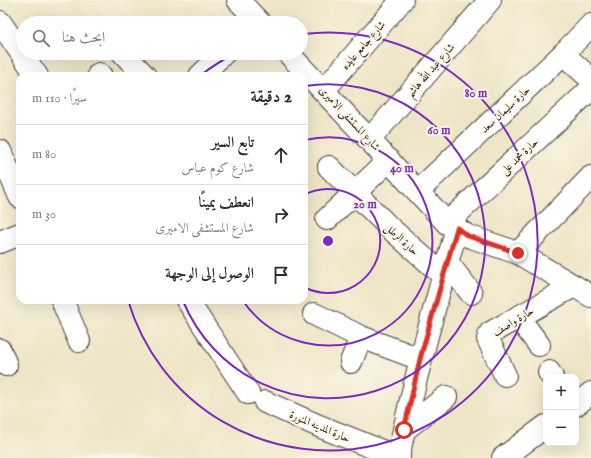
<!DOCTYPE html>
<html lang="ar">
<head>
<meta charset="utf-8">
<style>
  :root { --surface:#fff; --page:#f7f7f7; --text:#2b2b33; --muted:#7c7c81; --line:#e1e1e2 }
  body { margin:0; font-family:"IM FELL English",Amiri,serif; background:var(--page); color:var(--text); direction:rtl }
  .controls { position:absolute; right:12px; bottom:12px; display:grid; overflow:hidden; border-radius:8px; box-shadow:0 4px 16px #0002 }
  .controls button { width:36px; height:36px; display:grid; place-items:center; padding:0; border:0; border-bottom:1px solid var(--line); background:var(--surface); color:var(--text); font:20px sans-serif }
  .stop { position:absolute; width:12px; height:12px; margin:-9px; border:3px solid #d93025; border-radius:50%; background:#fff }
  .stop.end { background:#d93025; border-color:#fff; box-shadow:0 1px 4px #0008 }
  .list { margin:0; padding:0; list-style:none }
  h2 { display:flex; justify-content:space-between; align-items:center; height:52px; margin:0; padding:0 16px; font-size:17px }
  h2 small { font-size:13px; font-weight:400; color:var(--muted) }
  .list li { display:grid; grid-template-columns:26px 1fr auto; gap:12px; align-items:center; box-sizing:border-box; height:60px; padding:0 16px; border-top:1px solid var(--line) }
  .list b { display:block; font-size:15px; white-space:nowrap }
  .list p { margin:0; font-size:13px; white-space:nowrap; color:var(--muted) }
  .list em { font-size:13px; font-style:normal; color:var(--muted) }
  .icon { flex:none; width:22px; height:22px; fill:none; stroke:currentColor; stroke-width:2; stroke-linecap:round; stroke-linejoin:round }
  .map { position:relative; flex:none; width:591px; height:458px; overflow:hidden; direction:ltr }
  .search { position:absolute; background:var(--surface); box-shadow:0 4px 16px #0002; left:16px; top:16px; width:292px; height:44px; display:flex; align-items:center; gap:10px; box-sizing:border-box; padding:0 14px; border-radius:22px; color:var(--muted); font-size:15px }
  .panel { position:absolute; background:var(--surface); box-shadow:0 4px 16px #0002; left:16px; top:72px; width:292px; height:232px; border-radius:12px; direction:rtl }
  .map>svg:first-child { display:block }
  .lines { fill:none; stroke-linecap:round; stroke-linejoin:round }
  .minor-casing { stroke:#3c3a36; stroke-width:24 }
  .minor { stroke:#fff; stroke-width:22 }
  .route { stroke:#d93025; stroke-width:5 }
  .ring { fill:none; stroke:#7b2cbf; stroke-width:2 }
  .labels { text-anchor:middle; stroke-width:4; stroke-linejoin:round; paint-order:stroke }
  .street-label { font-size:11px; fill:#1c1c1c; stroke:#fcf5e5 }
  .centre { fill:#7b2cbf; stroke:#fcf5e5; stroke-width:2 }
  .ring-label { font-size:12px; text-anchor:middle; font-weight:bold; fill:#7b2cbf; stroke:#fcf5e5; stroke-width:4; stroke-linejoin:round; paint-order:stroke }
</style>
</head>
<body>
<div class="map">
<svg width="591" height="458" viewBox="0 0 591 458">
  <rect width="100%" height="100%" fill="#fcf5e5"/>
  <filter id="ink" filterUnits="userSpaceOnUse"><feTurbulence type="fractalNoise" baseFrequency=".025" numOctaves="2"/><feDisplacementMap in="SourceGraphic" scale="8" xChannelSelector="R" yChannelSelector="G"/><feConvolveMatrix kernelMatrix="1 2 1 2 8 2 1 2 1" color-interpolation-filters="sRGB"/></filter>
  <filter id="wash" filterUnits="userSpaceOnUse"><feTurbulence type="fractalNoise" baseFrequency=".012" numOctaves="4" result="noise"/><feDisplacementMap in="SourceGraphic" scale="16" xChannelSelector="R" yChannelSelector="G"/><feGaussianBlur stdDeviation="0.9" result="paint"/><feColorMatrix in="noise" values="0 0 0 0 0 0 0 0 0 0 0 0 0 0 0 0 0 1.4 0 .05"/><feComposite in="paint" operator="in"/></filter>
  <g filter="url(#wash)">
    <rect width="100%" height="100%" fill="#eee5c6"/>
  </g>
  <g filter="url(#ink)">
    <g class="lines">
      <g class="minor-casing">
        <g id="minor">
          <polyline points="238,0 260,23"/>
          <polyline points="0,22 37,76"/>
          <polyline points="123,53 145,76"/>
          <polyline points="288,53 447,223 468,236 518,253 591,296"/>
          <polyline points="563,54 591,79"/>
          <polyline points="99,74 101,76"/>
          <polyline points="200,76 224,53"/>
          <polyline points="324,90 402,0"/>
          <polyline points="370,139 490,0"/>
          <polyline points="0,151 20,197"/>
          <polyline points="329,167 390,228 443,275"/>
          <polyline points="418,191 563,54 591,25"/>
          <polyline points="327,219 389,160"/>
          <polyline points="447,223 591,89"/>
          <polyline points="0,242 20,234"/>
          <polyline points="518,253 591,177"/>
          <polyline points="447,262 471,293"/>
          <polyline points="62,300 79,341"/>
          <polyline points="187,300 248,393"/>
          <polyline points="314,314 361,337 420,359"/>
          <polyline points="518,317 539,345"/>
          <polyline points="0,350 6,365"/>
          <polyline points="351,362 361,337"/>
          <polyline points="549,372 552,377"/>
          <polyline points="505,375 488,339 490,333 574,286"/>
          <polyline points="265,402 319,426 399,458"/>
          <polyline points="576,405 591,393"/>
          <polyline points="404,430 446,397"/>
          <path d="M398,458C414,380 435,305 457,228"/>
          <polyline points="503,458 546,426"/>
        </g>
      </g>
      <use href="#minor" class="minor"/>
    </g>
  </g>
  <g class="lines" filter="url(#ink)">
    <polyline class="route" points="404,430 420,359 457,228 468,236 518,253"/>
  </g>
  <g class="ring">
    <path d="M304 195A52 52 0 1 1 304 287"/>
    <path d="M305 140A104 104 0 1 1 243 301"/>
    <path d="M305 86A157 157 0 1 1 183 301"/>
    <path d="M201 75A209 209 0 0 1 236 53M303 34A209 209 0 1 1 128 300"/>
  </g>
  <g class="labels">
    <g class="street-label">
      <text transform="translate(363 45) rotate(-49)" y="4">شارع جامع عايده</text>
      <text transform="translate(430 70) rotate(-49)" y="4">شارع عبد الله هاشم</text>
      <text transform="translate(505 109) rotate(-43)" y="4">حارة سليمان سعد</text>
      <text transform="translate(350 118) rotate(47)" y="4">شارع المستشفى الاميرى</text>
      <text transform="translate(519 156) rotate(-43)" y="4">حارة محمد على</text>
      <text transform="translate(402 239) rotate(42)" y="4">حارة الرطل</text>
      <text transform="translate(513 321) rotate(-31)" y="4">حارة واصف</text>
      <text transform="translate(320 426) rotate(23)" y="4">حارة المدينه المنورة</text>
    </g>
  </g>
  <circle cx="328" cy="241" r="6" class="centre"/>
  <g class="ring-label">
    <text x="476" y="97">80 m</text>
    <text x="439" y="134">60 m</text>
    <text x="402" y="172">40 m</text>
    <text x="365" y="208">20 m</text>
  </g>
</svg>
<div class="controls">
<button>+</button>
<button>−</button>
</div>
<div class="stop" style="left:404px;top:430px"></div>
<div class="stop end" style="left:518px;top:253px"></div>
<div class="search"><svg class="icon" aria-label="search" viewBox="0 0 24 24"><circle cx="10" cy="10" r="6"/><path d="M15 15l6 6"/></svg>ابحث هنا</div>
<section class="panel">
<h2>2 دقيقة<small>سيرًا · 110 m</small></h2>
<ul class="list">
<li><svg class="icon" aria-label="ahead" viewBox="0 0 24 24"><path d="M12 20V5M6 11l6-6 6 6"/></svg><div><b>تابع السير</b><p>شارع كوم عباس</p></div><em>80 m</em></li>
<li><svg class="icon" aria-label="right" viewBox="0 0 24 24"><path d="M7 20v-9h11M14 6l5 5-5 5"/></svg><div><b>انعطف يمينًا</b><p>شارع المستشفى الاميرى</p></div><em>30 m</em></li>
<li><svg class="icon" aria-label="arrive" viewBox="0 0 24 24"><path d="M6 21V4h12l-3 4 3 4H6"/></svg><div><b>الوصول إلى الوجهة</b></div></li>
</ul>
</section>
</div>
</body>
</html>
